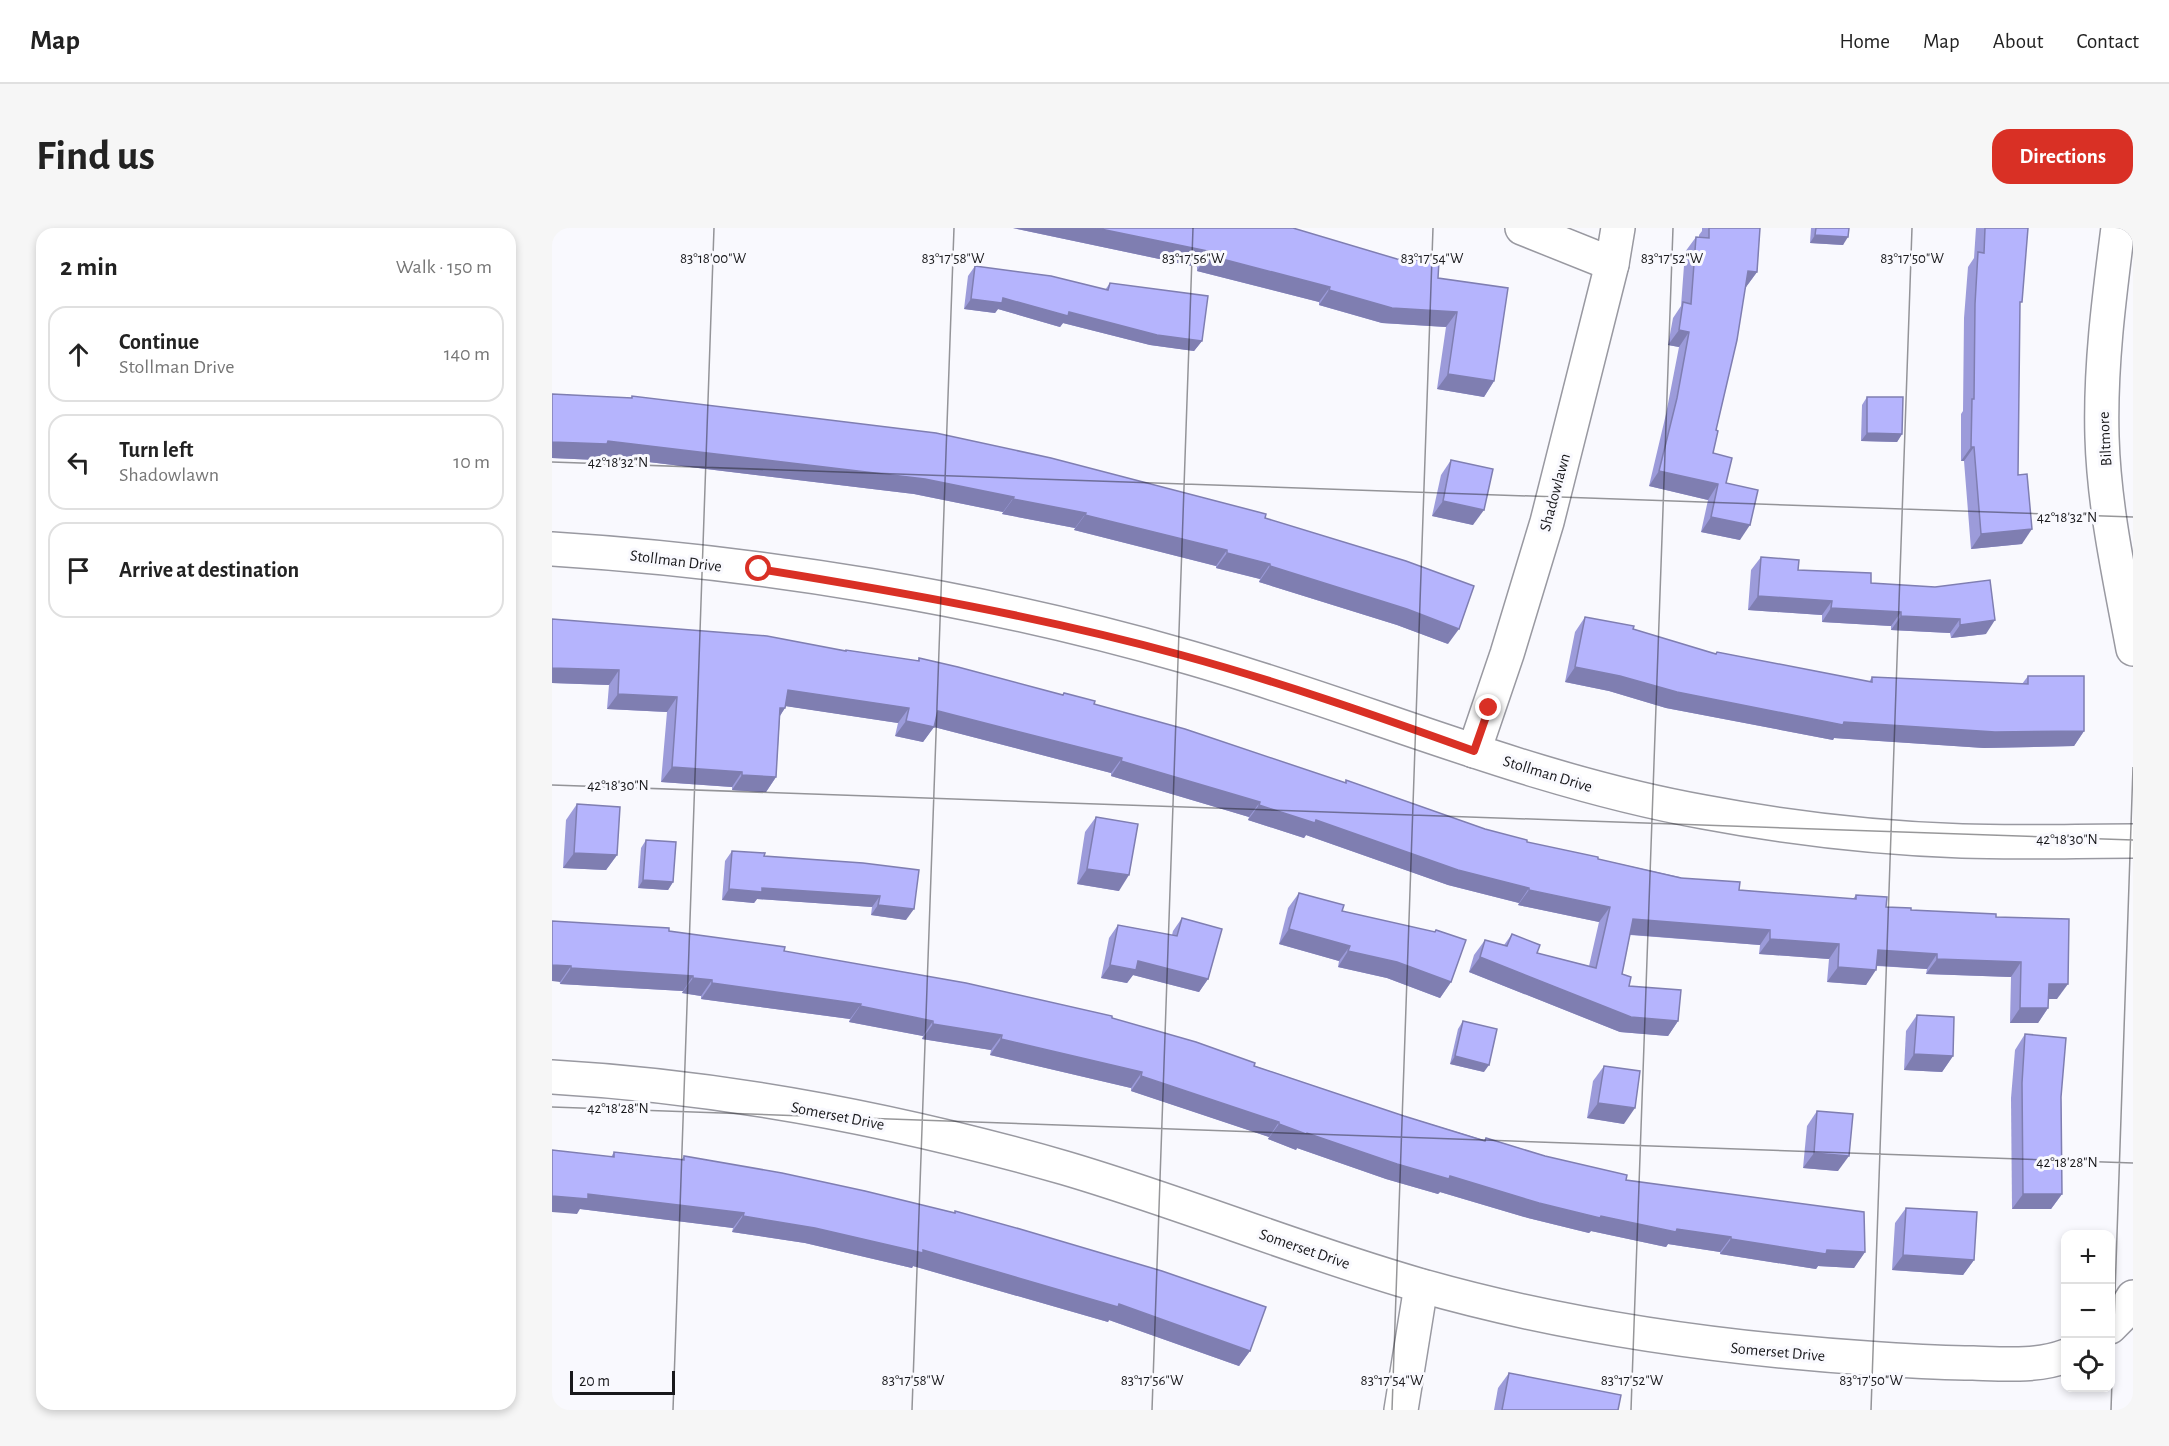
<!DOCTYPE html>
<html lang="en">
<head>
<meta charset="utf-8">
<style>
  :root { --surface:#fff; --page:#f6f6f6; --text:#222; --muted:#767676; --line:#e0e0e0; --accent:#d93025 }
  body { margin:0; font-family:"Alegreya Sans",sans-serif; background:var(--page); color:var(--text) }
  .controls { position:absolute; right:18px; bottom:18px; display:grid; overflow:hidden; border-radius:12px; box-shadow:0 3px 9px #0003 }
  .controls button { width:54px; height:54px; display:grid; place-items:center; padding:0; border:0; border-bottom:2px solid var(--line); background:var(--surface); color:var(--text); font:30px sans-serif }
  .scale { position:absolute; left:18px; bottom:15px; width:105px; box-sizing:border-box; padding-left:6px; border:3px solid #19191c; border-top:0; font-size:16px; line-height:21px; white-space:nowrap; color:#19191c; -webkit-text-stroke:4px #f9f9fe; paint-order:stroke }
  .stop { position:absolute; width:18px; height:18px; margin:-14px; border:4px solid #d93025; border-radius:50%; background:#fff }
  .stop.end { background:#d93025; border-color:#fff; box-shadow:0 2px 6px #0008 }
  .list { margin:0; padding:0; list-style:none }
  h2 { display:flex; justify-content:space-between; align-items:center; height:78px; margin:0; padding:0 24px; font-size:26px }
  h2 small { font-size:20px; font-weight:400; color:var(--muted) }
  .list li { display:grid; grid-template-columns:39px 1fr auto; gap:18px; align-items:center; box-sizing:border-box; height:96px; margin:0 12px 12px; padding:0 12px; border:2px solid var(--line); border-radius:18px }
  .list b { display:block; font-size:22px; white-space:nowrap }
  .list p { margin:0; font-size:20px; white-space:nowrap; color:var(--muted) }
  .list em { font-size:20px; font-style:normal; color:var(--muted) }
  .icon { flex:none; width:33px; height:33px; fill:none; stroke:currentColor; stroke-width:2; stroke-linecap:round; stroke-linejoin:round }
  .map { position:relative; flex:none; width:1581px; height:1182px; overflow:hidden; border-radius:18px }
  header { display:flex; align-items:center; gap:36px; box-sizing:border-box; height:84px; padding:0 30px; background:var(--surface); border-bottom:2px solid var(--line) }
  header strong { font-size:28px }
  nav { display:flex; gap:33px; margin-inline-start:auto; font-size:21px }
  .intro { display:flex; align-items:center; justify-content:space-between; box-sizing:border-box; height:144px; padding:0 36px }
  h1 { margin:0; font-size:42px }
  .button { padding:15px 27px; border-radius:18px; background:var(--accent); color:#fff; font-size:21px; font-weight:700 }
  main { display:flex; gap:36px; padding:0 36px }
  aside { flex:1; background:var(--surface); border-radius:18px; box-shadow:0 3px 9px #0003 }
  .map>svg:first-child { display:block }
  .lines { fill:none; stroke-linecap:round; stroke-linejoin:round }
  .minor-casing { stroke:#9999a1; stroke-width:36 }
  .minor { stroke:#fff; stroke-width:33 }
  .wall { fill:#9c9bda }
  .shaded-wall { fill:#7f7eb1 }
  .building { fill:#b5b4fd; stroke:#7f7eb1; stroke-width:1.5 }
  .route { stroke:#d93025; stroke-width:8 }
  .ticks { fill:none; stroke:#19191c; stroke-width:1.5; stroke-opacity:0.45 }
  .labels { text-anchor:middle; stroke-width:6; stroke-linejoin:round; paint-order:stroke }
  .street-label { font-size:16px; fill:#19191c; stroke:#f9f9fe }
  .ticks-label { font-size:15px; text-anchor:middle; fill:#19191c; stroke:#f9f9fe; stroke-width:6; stroke-linejoin:round; paint-order:stroke }
</style>
</head>
<body>
<header>
<strong>Map</strong>
<nav><a>Home</a><a>Map</a><a>About</a><a>Contact</a></nav>
</header>
<div class="intro"><h1>Find us</h1><a class="button">Directions</a></div>
<main>
<aside>
<h2>2 min<small>Walk · 150 m</small></h2>
<ul class="list">
<li><svg class="icon" aria-label="ahead" viewBox="0 0 24 24"><path d="M12 20V5M6 11l6-6 6 6"/></svg><div><b>Continue</b><p>Stollman Drive</p></div><em>140 m</em></li>
<li><svg class="icon" aria-label="left" viewBox="0 0 24 24"><path d="M17 20v-9H6M10 6l-5 5 5 5"/></svg><div><b>Turn left</b><p>Shadowlawn</p></div><em>10 m</em></li>
<li><svg class="icon" aria-label="arrive" viewBox="0 0 24 24"><path d="M6 21V4h12l-3 4 3 4H6"/></svg><div><b>Arrive at destination</b></div></li>
</ul>
</aside>
<div class="map">
<svg width="1581" height="1182" viewBox="0 0 1581 1182">
  <rect width="100%" height="100%" fill="#f9f9fe"/>
  <g class="lines">
    <g class="minor-casing">
      <g id="minor">
        <polyline points="970,0 1060,36"/>
        <path d="M1566,0C1557,70 1548,139 1550,209C1552,280 1568,351 1581,421"/>
        <path d="M0,321C209,334 430,370 632,428C806,477 973,552 1152,584C1237,600 1324,610 1410,613C1467,615 1524,613 1581,613"/>
        <polyline points="922,523 955,426 995,294 1060,36 1066,0"/>
        <path d="M0,849C173,859 346,892 513,940C632,975 748,1023 867,1057C1017,1100 1172,1121 1328,1131C1359,1133 1390,1135 1421,1135C1451,1136 1485,1139 1514,1128"/>
        <polyline points="1558,1099 1570,1087 1581,1069"/>
        <polyline points="849,1182 869,1058"/>
      </g>
    </g>
    <use href="#minor" class="minor"/>
  </g>
  <g class="wall">
    <polygon points="461,0 741,0 886,50 942,153 932,169 885,161 894,99 830,95 767,77 767,74 645,43 645,39"/>
    <polygon points="1150,0 1208,0 1205,44 1194,59 1193,59 1164,202 1161,225 1174,255 1188,312 1149,304 1156,272 1097,258 1114,186 1127,119 1116,117 1121,90 1129,78 1133,24 1144,9 1147,9 1147,7 1150,3"/>
    <polygon points="1259,0 1297,0 1291,17 1258,15"/>
    <polygon points="1424,0 1476,0 1467,78 1466,247 1470,316 1419,321 1412,233 1409,233 1409,186 1411,183 1412,90 1416,39 1422,30"/>
    <polygon points="423,38 553,62 558,55 650,113 642,123 598,117 511,95 508,99 446,81 443,85 412,81 416,48"/>
    <polygon points="0,166 79,170 80,168 713,290 896,416 845,397 707,354 708,351 664,340 664,338 522,302 523,300 450,286 451,284 362,266 47,228 45,232 0,230"/>
    <polygon points="1315,169 1350,206 1345,214 1309,213 1310,177"/>
    <polygon points="899,232 921,297 880,288 889,247"/>
    <polygon points="1209,329 1246,342 1319,355 1383,359 1434,406 1399,410 1398,405 1339,402 1339,398 1270,394 1270,387 1196,382 1199,342"/>
    <polygon points="1033,389 1081,401 1163,426 1165,424 1317,454 1320,449 1470,456 1476,448 1532,503 1522,518 1432,520 1282,510 1281,512 1114,480 1057,463 1013,454 1023,404"/>
    <polygon points="0,391 293,423 294,422 366,433 367,430 510,467 512,465 542,476 793,555 794,552 933,601 975,614 1046,631 1187,662 1301,671 1304,667 1334,679 1359,682 1444,689 1505,771 1496,771 1496,780 1486,795 1458,795 1459,749 1374,746 1375,741 1325,738 1314,757 1275,754 1277,731 1207,726 1208,717 1078,707 1070,746 1077,758 1126,793 1116,808 1068,804 917,744 922,727 933,712 952,717 960,706 985,725 1037,738 1047,694 966,677 967,675 896,657 754,607 752,610 696,592 697,589 559,548 559,545 382,499 371,514 343,508 346,495 234,478 228,488 224,549 214,564 180,562 180,559 109,554 115,484 55,481 57,457 0,455"/>
    <polygon points="25,576 65,627 54,642 11,640 14,592"/>
    <polygon points="544,589 567,663 525,656 533,604"/>
    <polygon points="94,612 121,654 116,662 86,660 89,620"/>
    <polygon points="180,623 212,628 311,635 354,692 319,687 320,679 205,671 202,675 170,672 173,633"/>
    <polygon points="747,665 790,683 882,704 884,702 899,754 888,770 835,750 786,739 787,733 727,716 736,680"/>
    <polygon points="630,690 656,751 647,764 581,747 575,755 549,750 557,710 566,697 620,707 621,703"/>
    <polygon points="0,693 117,703 232,723 560,790 852,888 932,912 934,910 1313,1024 1302,1040 1266,1038 1264,1041 1168,1026 1168,1024 1116,1016 1114,1019 1039,1003 1037,1005 976,990 888,964 886,966 834,951 745,920 744,922 716,911 717,909 579,863 579,860 438,827 439,822 370,811 371,808 297,794 298,791 149,771 149,768 130,765 131,763 8,756"/>
    <polygon points="1365,787 1401,828 1390,844 1352,842 1354,803"/>
    <polygon points="911,793 932,844 898,836 906,801"/>
    <polygon points="1473,806 1509,869 1510,966 1499,981 1460,981 1459,870 1463,822"/>
    <polygon points="1052,838 1072,896 1035,890 1041,853"/>
    <polygon points="1265,883 1286,943 1251,940 1255,898"/>
    <polygon points="62,924 130,931 132,928 698,1123 687,1138 557,1092 556,1094 361,1038 360,1040 253,1015 180,1004 181,1000 28,981 25,986"/>
    <polygon points="1354,980 1422,1032 1411,1047 1340,1042 1343,995"/>
    <polygon points="957,1145 1066,1182 942,1182 946,1160"/>
  </g>
  <g class="shaded-wall">
    <polygon points="461,0 544,0 656,23 645,39"/>
    <polygon points="1263,7 1296,9 1291,17 1258,15"/>
    <polygon points="655,27 778,59 767,74 645,43"/>
    <polygon points="1196,43 1205,44 1194,59 1185,59"/>
    <polygon points="777,62 905,84 894,99 830,95 767,77"/>
    <polygon points="451,70 517,84 650,113 642,123 598,117 511,95 508,99 446,81 443,85 412,81 419,71"/>
    <polygon points="1127,102 1137,104 1127,119 1116,117"/>
    <polygon points="896,146 942,153 932,169 885,161"/>
    <polygon points="1315,205 1350,206 1345,214 1309,213"/>
    <polygon points="56,213 373,251 462,269 451,284 362,266 47,228 45,232 0,230 0,214"/>
    <polygon points="1419,219 1422,219 1412,233 1409,233"/>
    <polygon points="1107,243 1166,256 1156,272 1097,258"/>
    <polygon points="461,271 534,285 523,300 450,286"/>
    <polygon points="891,273 932,282 921,297 880,288"/>
    <polygon points="533,287 675,322 664,338 522,302"/>
    <polygon points="1159,289 1198,297 1188,312 1149,304"/>
    <polygon points="1480,301 1470,316 1419,321 1429,306"/>
    <polygon points="675,325 718,336 708,351 664,340"/>
    <polygon points="718,338 855,381 907,401 896,416 845,397 707,354"/>
    <polygon points="1206,368 1280,373 1270,387 1196,382"/>
    <polygon points="1279,380 1349,384 1339,398 1270,394"/>
    <polygon points="1349,388 1408,391 1398,405 1339,402"/>
    <polygon points="1443,392 1434,406 1399,410 1408,397"/>
    <polygon points="1023,439 1292,494 1532,503 1522,518 1432,520 1282,510 1281,512 1114,480 1057,463 1013,454"/>
    <polygon points="0,440 67,442 57,457 0,455"/>
    <polygon points="236,462 357,480 346,495 226,477"/>
    <polygon points="66,466 125,469 115,484 55,481"/>
    <polygon points="228,480 233,480 223,495"/>
    <polygon points="386,483 570,530 559,545 382,499 371,514 343,508 354,493"/>
    <polygon points="569,533 708,574 697,589 559,548"/>
    <polygon points="120,539 190,544 180,559 109,554"/>
    <polygon points="190,547 224,549 214,564 180,562"/>
    <polygon points="707,577 764,592 977,660 967,675 896,657 754,607 752,610 696,592"/>
    <polygon points="22,625 65,627 54,642 11,640"/>
    <polygon points="535,641 577,647 567,663 525,656"/>
    <polygon points="91,652 121,654 116,662 86,660"/>
    <polygon points="210,660 328,668 320,679 205,671 202,675 170,672 177,661"/>
    <polygon points="977,662 1058,679 1047,694 966,677"/>
    <polygon points="326,677 362,681 354,692 319,687"/>
    <polygon points="1081,691 1218,702 1208,717 1070,706"/>
    <polygon points="737,701 798,718 787,733 727,716"/>
    <polygon points="1218,711 1287,716 1277,731 1207,726"/>
    <polygon points="1326,722 1385,726 1375,741 1316,737"/>
    <polygon points="796,723 845,734 899,754 888,770 835,750 786,739"/>
    <polygon points="928,729 1126,793 1116,808 1068,804 917,744"/>
    <polygon points="1385,731 1469,734 1459,749 1374,746"/>
    <polygon points="586,733 656,751 647,764 581,747 575,755 549,750 558,737"/>
    <polygon points="0,737 19,738 8,754 0,753"/>
    <polygon points="1286,739 1324,742 1314,757 1275,754"/>
    <polygon points="19,740 141,748 131,763 8,756"/>
    <polygon points="141,750 160,752 149,768 130,765"/>
    <polygon points="160,755 309,776 298,791 149,771"/>
    <polygon points="1497,756 1516,756 1505,771 1486,771"/>
    <polygon points="308,778 381,793 371,808 297,794"/>
    <polygon points="1468,780 1496,780 1486,795 1458,795"/>
    <polygon points="381,796 450,807 439,822 370,811"/>
    <polygon points="449,811 590,844 579,860 438,827"/>
    <polygon points="1362,826 1401,828 1390,844 1352,842"/>
    <polygon points="903,828 937,837 932,844 898,836"/>
    <polygon points="589,848 727,894 717,909 579,863"/>
    <polygon points="1046,875 1083,880 1072,896 1035,890"/>
    <polygon points="727,896 898,948 1049,988 1179,1009 1168,1024 1116,1016 1114,1019 1039,1003 1037,1005 976,990 888,964 886,966 834,951 745,920 744,922 716,911"/>
    <polygon points="1262,925 1297,928 1286,943 1251,940"/>
    <polygon points="36,966 192,985 181,1000 28,981 25,986 0,984 0,968"/>
    <polygon points="1471,966 1510,966 1499,981 1460,981"/>
    <polygon points="191,988 263,1000 371,1022 567,1076 698,1123 687,1138 557,1092 556,1094 361,1038 360,1040 253,1015 180,1004"/>
    <polygon points="1179,1011 1313,1024 1302,1040 1266,1038 1264,1041 1168,1026"/>
    <polygon points="1351,1027 1422,1032 1411,1047 1340,1042"/>
  </g>
  <g class="building">
    <polygon points="544,0 741,0 845,31 887,33 886,50 956,60 942,153 896,146 905,84 840,80 777,62 778,59 655,27 656,23"/>
    <polygon points="1157,0 1208,0 1205,44 1196,43 1185,112 1164,202 1166,203 1161,225 1180,230 1174,255 1206,262 1198,297 1159,289 1166,256 1107,243 1125,170 1137,104 1127,102 1131,74 1139,76 1144,9 1157,10"/>
    <polygon points="1264,0 1297,0 1296,9 1263,7"/>
    <polygon points="1433,0 1476,0 1470,74 1468,74 1466,247 1475,246 1480,301 1429,306 1422,219 1419,219 1420,171 1422,171 1423,76 1426,24 1432,25"/>
    <polygon points="423,38 499,48 556,62 558,55 656,68 650,113 605,107 517,84 516,88 451,70 450,75 419,71"/>
    <polygon points="0,166 80,170 80,168 384,205 499,230 714,286 713,290 854,333 922,358 907,401 855,381 718,338 718,336 675,325 675,322 533,287 534,285 461,271 462,269 373,251 56,213 55,216 0,214"/>
    <polygon points="1315,169 1351,169 1350,206 1315,205"/>
    <polygon points="899,232 941,241 932,282 891,273"/>
    <polygon points="1209,329 1247,332 1246,342 1319,345 1319,355 1383,359 1438,352 1443,392 1408,397 1408,391 1349,388 1349,384 1279,380 1280,373 1206,368"/>
    <polygon points="1033,389 1082,398 1081,401 1164,426 1165,424 1320,454 1320,449 1476,456 1476,448 1532,448 1532,503 1443,504 1292,494 1291,497 1125,464 1068,448 1023,439"/>
    <polygon points="0,391 215,408 294,423 294,422 367,433 367,430 406,439 511,467 512,465 543,473 542,476 633,501 794,555 794,552 933,601 975,612 975,614 1046,629 1046,631 1129,650 1188,654 1187,662 1304,671 1304,667 1335,669 1334,679 1359,680 1359,682 1444,686 1444,689 1517,691 1516,756 1497,756 1496,780 1468,780 1469,734 1385,731 1385,726 1326,722 1324,742 1286,739 1287,716 1218,711 1218,702 1081,691 1070,746 1079,749 1077,758 1129,762 1126,793 1079,789 928,729 933,712 955,718 960,706 988,717 985,725 1044,740 1058,679 977,662 977,660 906,642 764,592 763,595 707,577 708,574 569,533 570,530 386,483 382,499 354,493 357,480 236,462 233,480 228,480 224,549 190,547 190,544 120,539 125,469 66,466 67,442 0,440"/>
    <polygon points="25,576 68,579 65,627 22,625"/>
    <polygon points="544,589 586,596 577,647 535,641"/>
    <polygon points="94,612 124,614 121,654 91,652"/>
    <polygon points="180,623 213,625 212,628 311,635 367,642 362,681 326,677 328,668 210,660 210,664 177,661"/>
    <polygon points="747,665 792,677 790,683 883,704 884,702 914,712 899,754 845,734 796,723 798,718 737,701"/>
    <polygon points="630,690 670,701 656,751 586,733 584,742 558,737 566,697 625,708"/>
    <polygon points="0,693 117,700 117,703 233,719 232,723 414,755 560,788 560,790 644,814 703,835 702,838 852,888 933,913 934,910 993,928 1075,947 1074,952 1312,984 1313,1024 1275,1022 1274,1026 1179,1011 1179,1009 1125,1001 1124,1004 1049,988 1048,990 987,975 898,948 897,951 845,936 755,905 754,906 727,896 727,894 589,848 590,844 449,811 450,807 381,796 381,793 308,778 309,776 160,755 160,752 141,750 141,748 19,740 19,738 0,737"/>
    <polygon points="1365,787 1402,789 1401,828 1362,826"/>
    <polygon points="911,793 945,801 937,837 903,828"/>
    <polygon points="1473,806 1514,810 1509,869 1510,966 1471,966 1470,855"/>
    <polygon points="1052,838 1088,843 1083,880 1046,875"/>
    <polygon points="1265,883 1301,886 1297,928 1262,925"/>
    <polygon points="0,922 62,929 62,924 132,932 132,928 230,945 313,963 403,985 403,983 468,1001 610,1043 714,1079 698,1123 567,1076 566,1079 371,1022 371,1025 263,1000 191,988 192,985 36,966 36,971 0,968"/>
    <polygon points="1354,980 1425,984 1422,1032 1351,1027"/>
    <polygon points="957,1145 1069,1167 1066,1182 950,1182"/>
  </g>
  <g class="lines">
    <path class="route" d="M207,341C349,364 490,389 629,427C728,454 825,488 922,523L937,480"/>
  </g>
  <path class="ticks" d="M0,234L1581,289M0,557L1581,612M0,879L1581,935M121,1182L162,0M360,1182L402,0M600,1182L641,0M840,1182L881,0M1079,1182L1121,0M1319,1182L1360,0M1559,1182L1581,539"/>
  <g class="labels">
    <g class="street-label">
      <text transform="translate(1552 211) rotate(-93)" y="6">Biltmore</text>
      <text transform="translate(1002 264) rotate(-75)" y="6">Shadowlawn</text>
      <text transform="translate(124 332) rotate(7)" y="6">Stollman Drive</text>
      <text transform="translate(996 545) rotate(17)" y="6">Stollman Drive</text>
      <text transform="translate(286 887) rotate(11)" y="6">Somerset Drive</text>
      <text transform="translate(753 1020) rotate(19)" y="6">Somerset Drive</text>
      <text transform="translate(1226 1123) rotate(5)" y="6">Somerset Drive</text>
    </g>
  </g>
  <g class="ticks-label">
    <text x="161" y="35">83°18'00"W</text>
    <text x="401" y="35">83°17'58"W</text>
    <text x="641" y="35">83°17'56"W</text>
    <text x="880" y="35">83°17'54"W</text>
    <text x="1120" y="35">83°17'52"W</text>
    <text x="1360" y="35">83°17'50"W</text>
    <text x="66" y="239">42°18'32"N</text>
    <text x="1515" y="294">42°18'32"N</text>
    <text x="66" y="562">42°18'30"N</text>
    <text x="1515" y="616">42°18'30"N</text>
    <text x="66" y="885">42°18'28"N</text>
    <text x="1515" y="939">42°18'28"N</text>
    <text x="361" y="1157">83°17'58"W</text>
    <text x="600" y="1157">83°17'56"W</text>
    <text x="840" y="1157">83°17'54"W</text>
    <text x="1080" y="1157">83°17'52"W</text>
    <text x="1319" y="1157">83°17'50"W</text>
  </g>
</svg>
<div class="controls">
<button>+</button>
<button>−</button>
<button><svg class="icon" aria-label="locate" viewBox="0 0 24 24"><circle cx="12" cy="12" r="6"/><path d="M12 2v4M12 18v4M2 12h4M18 12h4"/></svg></button>
</div>
<div class="scale">20 m</div>
<div class="stop" style="left:207px;top:341px"></div>
<div class="stop end" style="left:937px;top:480px"></div>
</div>
</main>
</body>
</html>
